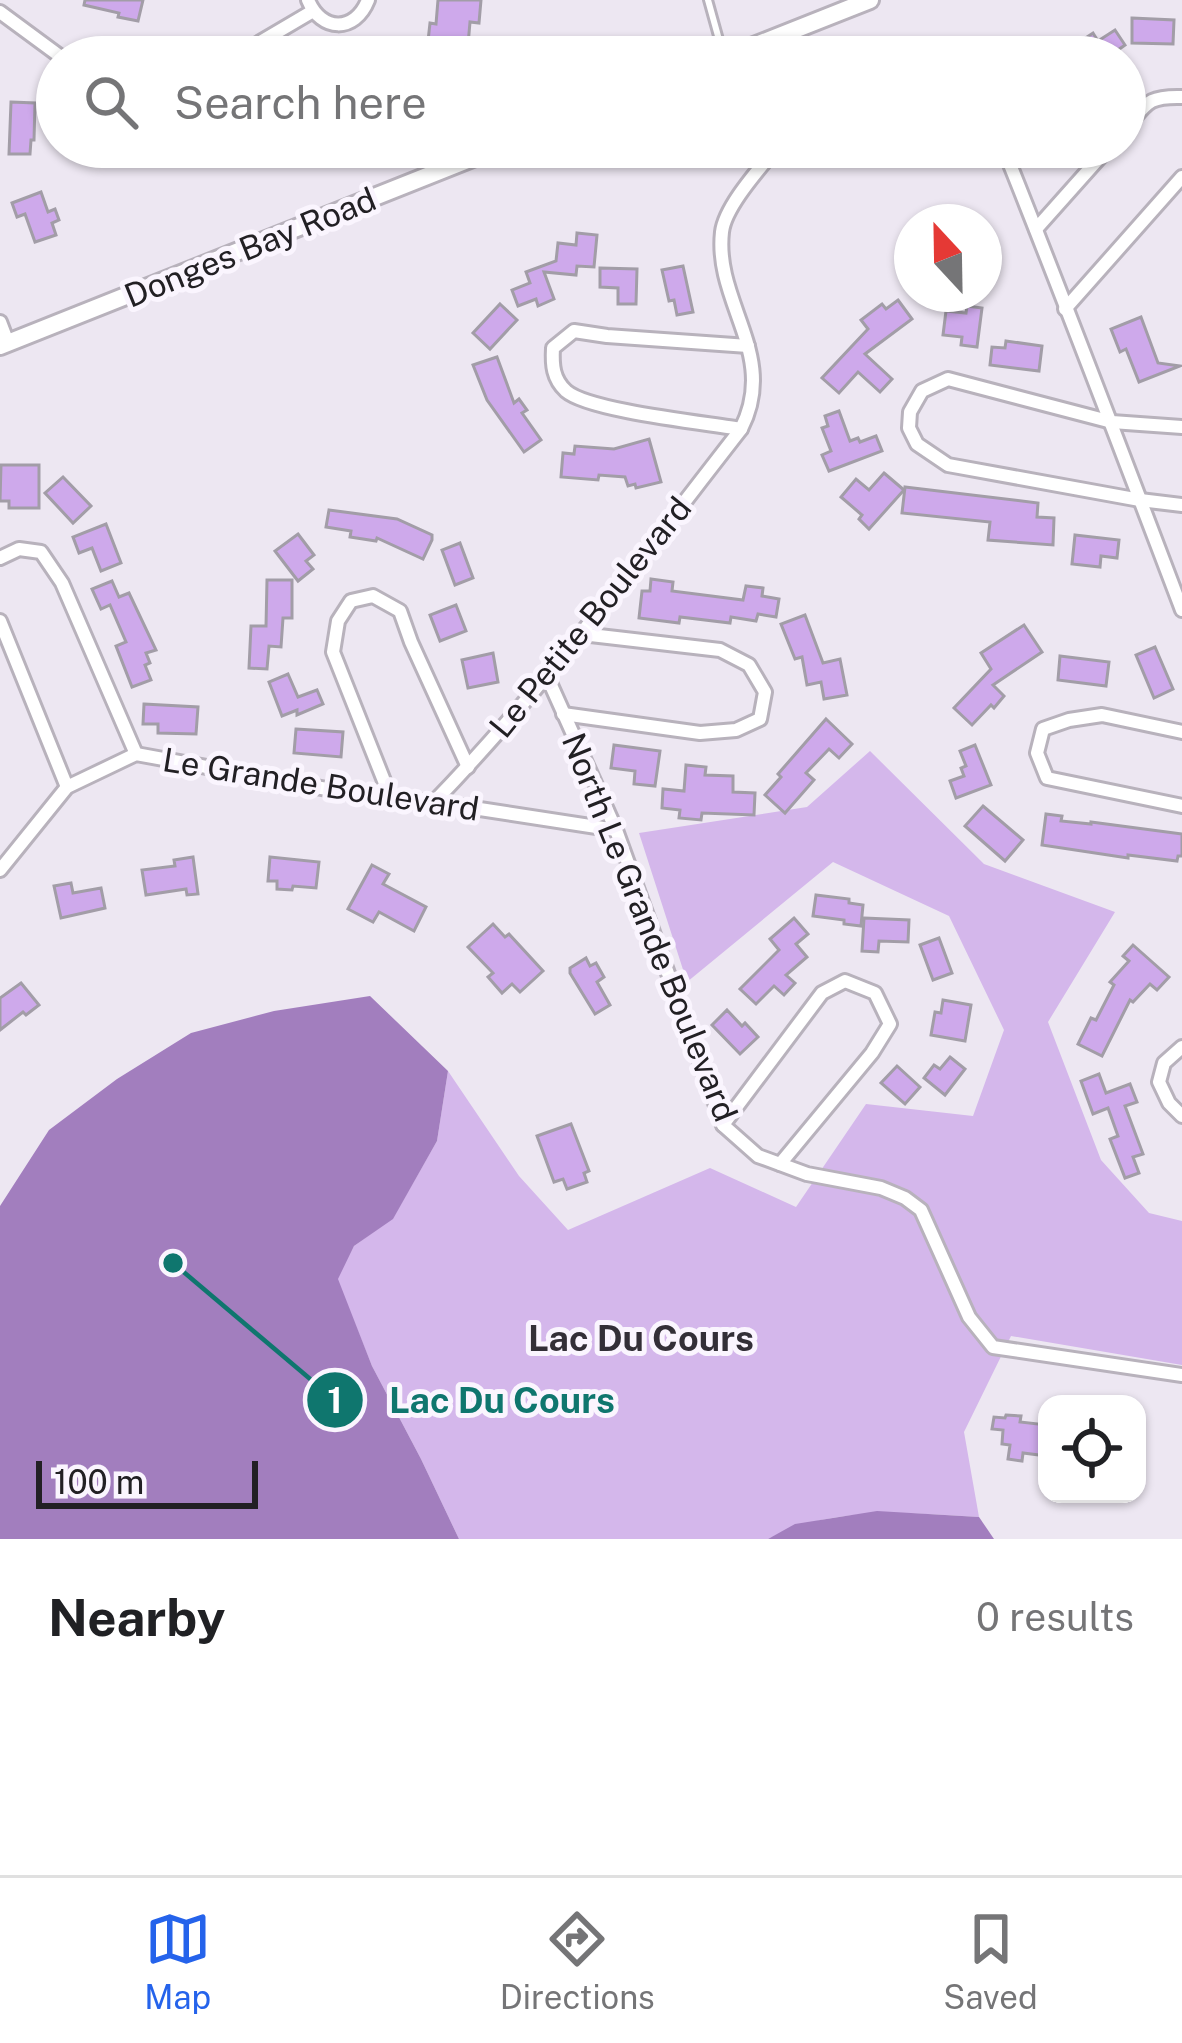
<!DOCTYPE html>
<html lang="en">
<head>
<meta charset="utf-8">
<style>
  :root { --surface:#fff; --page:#f2f2f2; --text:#202124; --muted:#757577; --line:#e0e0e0; --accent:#2563eb }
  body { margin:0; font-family:"Public Sans",sans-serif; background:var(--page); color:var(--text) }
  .controls { position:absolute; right:36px; bottom:36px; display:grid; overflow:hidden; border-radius:24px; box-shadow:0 3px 9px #0004 }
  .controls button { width:108px; height:108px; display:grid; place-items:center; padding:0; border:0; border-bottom:3px solid var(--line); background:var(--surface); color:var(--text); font:60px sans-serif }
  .compass { position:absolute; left:894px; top:204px; width:108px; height:108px; border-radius:50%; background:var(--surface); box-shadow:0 3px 9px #0004; rotate:338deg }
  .scale { position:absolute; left:36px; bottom:30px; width:222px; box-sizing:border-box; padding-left:12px; border:6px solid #222024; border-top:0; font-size:33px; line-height:42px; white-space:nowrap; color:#222024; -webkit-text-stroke:9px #faf5fe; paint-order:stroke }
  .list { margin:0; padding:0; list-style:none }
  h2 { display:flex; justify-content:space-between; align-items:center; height:156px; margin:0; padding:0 48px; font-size:51px }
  h2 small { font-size:39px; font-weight:400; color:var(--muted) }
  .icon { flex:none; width:66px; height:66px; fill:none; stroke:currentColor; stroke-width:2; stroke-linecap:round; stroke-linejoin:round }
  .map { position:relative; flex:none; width:1182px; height:1539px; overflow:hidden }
  .search { position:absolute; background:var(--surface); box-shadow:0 3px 9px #0004; left:36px; right:36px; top:36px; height:132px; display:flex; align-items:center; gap:30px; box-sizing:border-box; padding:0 42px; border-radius:66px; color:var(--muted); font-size:45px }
  .sheet { height:336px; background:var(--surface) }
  nav { display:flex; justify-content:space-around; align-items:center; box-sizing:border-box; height:168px; border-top:3px solid var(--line); background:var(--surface); font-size:33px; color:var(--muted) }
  nav a { display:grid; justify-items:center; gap:6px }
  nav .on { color:var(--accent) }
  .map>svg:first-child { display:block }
  .green { fill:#d4b7eb }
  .water { fill:#a27ebe }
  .building { fill:#cea9eb; stroke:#a29da7; stroke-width:3 }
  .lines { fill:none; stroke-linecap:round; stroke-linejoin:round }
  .lane-casing { stroke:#b8b2bc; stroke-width:12 }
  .street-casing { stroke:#b8b2bc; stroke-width:18 }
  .secondary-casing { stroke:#b8b2bc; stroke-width:22 }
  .lane { stroke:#fff; stroke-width:6 }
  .street { stroke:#fff; stroke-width:12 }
  .secondary { stroke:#fff; stroke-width:16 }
  .labels { text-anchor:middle; stroke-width:10; stroke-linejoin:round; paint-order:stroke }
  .street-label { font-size:33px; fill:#222024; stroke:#faf5fe }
  .neighbourhood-label { font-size:36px; font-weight:bold; fill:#332f37; stroke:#faf5fe }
  .leader { fill:none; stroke:#0f766e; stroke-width:4.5 }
  .callout-dot { fill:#0f766e; stroke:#faf5fe; stroke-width:4.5 }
  .mark-label { font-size:36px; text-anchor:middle; font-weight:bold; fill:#fff }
  .callout-label { font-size:36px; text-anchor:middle; font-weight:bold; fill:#0f766e; stroke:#faf5fe; stroke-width:10; stroke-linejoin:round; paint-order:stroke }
</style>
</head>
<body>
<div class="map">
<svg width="1182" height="1539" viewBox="0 0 1182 1539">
  <rect width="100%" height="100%" fill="#ede7f2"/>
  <path class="green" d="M870,751L984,864L1115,912L1048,1022L1101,1160L1149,1213L1182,1221V1365L1011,1336L964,1432L979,1517C908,1513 833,1505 768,1539H459L421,1459L372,1366L337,1279L354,1246L393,1218L437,1141L448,1071L519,1176L568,1230L710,1168L796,1207L866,1104L973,1116L1004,1030L949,916L833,862L687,982L639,833L807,807Z"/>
  <g class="water">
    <polygon points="370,996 448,1071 437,1141 393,1219 354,1246 338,1279 372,1366 421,1459 459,1539 0,1539 0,1206 49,1130 117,1079 191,1033 274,1011"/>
    <polygon points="877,1511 979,1517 994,1539 768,1539 795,1524"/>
  </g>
  <g class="building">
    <polygon points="85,0 143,0 138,21 118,17 119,13 84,5"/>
    <polygon points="438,0 481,0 479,23 470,22 468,45 428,41 430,23 436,24"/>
    <polygon points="1132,18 1174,20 1173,44 1132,43"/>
    <polygon points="1115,30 1125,45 1108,57 1088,57 1078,43 1093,33 1098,41"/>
    <polygon points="11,102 35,103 34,140 31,140 30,154 9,154"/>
    <polygon points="41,192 48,212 55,209 59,220 52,223 56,235 35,242 25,214 17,217 12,203"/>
    <polygon points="577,233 597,235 594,267 577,266 576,275 544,272 554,299 538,306 536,299 518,306 512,290 530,283 526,272 556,261 558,243 576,245"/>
    <polygon points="683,266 693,312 677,315 674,300 669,301 662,270"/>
    <polygon points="600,268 637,269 636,304 618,304 618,288 600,287"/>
    <polygon points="898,300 912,319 865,354 892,379 880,392 858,372 839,393 822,378 868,329 861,320 882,304 886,309"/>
    <polygon points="500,304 517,320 490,349 473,333"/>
    <polygon points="967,306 982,308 977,347 961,345 962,337 943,335 946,311 966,313"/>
    <polygon points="1141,317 1158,363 1180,366 1139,382 1126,349 1120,352 1111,329"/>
    <polygon points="1006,341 1042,346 1039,371 990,365 992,347 1005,348"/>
    <polygon points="497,357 514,403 519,399 527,410 522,413 541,440 524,452 487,400 473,365"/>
    <polygon points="839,411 850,441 858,438 860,442 876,436 882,451 829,471 822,455 831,451 822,428 828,426 825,416"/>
    <polygon points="649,439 661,482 636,488 635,484 628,486 625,477 599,475 598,480 561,477 563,453 574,454 575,446 614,449"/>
    <polygon points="1,465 39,465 39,508 9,508 9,501 0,501"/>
    <polygon points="884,473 904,490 869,529 859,519 862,515 841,497 856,479 869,490"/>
    <polygon points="63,477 91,506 73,523 45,493"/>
    <polygon points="905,487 1038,503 1037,517 1054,518 1053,545 988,540 990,522 902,513"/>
    <polygon points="329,510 397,519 432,535 432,540 423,559 377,538 376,541 350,537 351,531 326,527"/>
    <polygon points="106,524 121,563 101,571 92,548 79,553 73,537"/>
    <polygon points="298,534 314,555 306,561 313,569 298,581 275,551"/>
    <polygon points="1075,535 1119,540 1117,558 1101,556 1100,567 1072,564"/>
    <polygon points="460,543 473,578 455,585 442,550"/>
    <polygon points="651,579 673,582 672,591 743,600 746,586 763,588 762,596 779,599 776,617 758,614 756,621 731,617 730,623 680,617 679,623 639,618 642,591 650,591"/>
    <polygon points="267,580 292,580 292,618 283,618 281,647 269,646 267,669 249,668 251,626 266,626"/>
    <polygon points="112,581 119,597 129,593 156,650 146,653 150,663 145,665 151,680 132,687 116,646 126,642 110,605 101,609 92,589"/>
    <polygon points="456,605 466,631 440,641 430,615"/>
    <polygon points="805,615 823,663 840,659 847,695 824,699 821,682 807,685 802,657 795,659 781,624"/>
    <polygon points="1024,625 1042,652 993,685 1004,696 994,708 991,705 972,725 954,708 991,669 981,653"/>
    <polygon points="1155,647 1173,689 1154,698 1136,655"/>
    <polygon points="493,653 498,682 468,688 462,660"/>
    <polygon points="1060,656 1109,662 1106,686 1058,680"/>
    <polygon points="288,674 298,697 317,690 323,704 297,715 297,710 282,716 269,682"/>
    <polygon points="144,704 198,707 196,734 158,733 158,724 143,724"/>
    <polygon points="826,719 852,744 839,758 829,749 806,773 814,780 785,813 765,795 781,777 778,774"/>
    <polygon points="296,729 343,732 341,757 294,753"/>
    <polygon points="614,745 660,751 655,786 634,784 635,771 611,768"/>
    <polygon points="975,745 991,785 956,798 950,781 964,776 961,768 966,766 960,751"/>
    <polygon points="686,765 706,767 705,775 733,776 733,792 755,793 754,815 702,813 701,820 679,818 680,810 662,808 663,789 684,791"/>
    <polygon points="983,806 1023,840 1005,861 965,826"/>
    <polygon points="1046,814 1062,816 1061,821 1091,824 1091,822 1182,834 1182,856 1178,856 1177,861 1128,855 1128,858 1042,845"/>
    <polygon points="193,857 198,894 187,895 186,889 146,895 142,870 175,866 174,860"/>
    <polygon points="270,857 319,862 316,888 293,886 292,890 277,889 277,881 268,881"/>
    <polygon points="372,865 389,874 383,884 426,907 414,931 379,912 373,922 348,909"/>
    <polygon points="71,883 73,893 101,888 105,908 61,918 54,886"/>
    <polygon points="816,895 849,899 849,903 863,905 861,926 844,924 844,920 813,916"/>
    <polygon points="794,918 808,934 796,944 807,957 786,975 795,983 784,995 774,986 756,1004 740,989 779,950 770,939"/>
    <polygon points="864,918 909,920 908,942 879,941 878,952 862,951"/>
    <polygon points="493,924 505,937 509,934 543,971 520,992 512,984 502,993 488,977 493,973 468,947"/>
    <polygon points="939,938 952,973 933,980 920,945"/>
    <polygon points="1133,945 1169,977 1157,990 1150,984 1133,1002 1130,1000 1102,1056 1078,1044 1091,1018 1096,1020 1114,985 1110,982 1129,961 1123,956"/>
    <polygon points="586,958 590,966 596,963 604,977 597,982 610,1005 595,1014 570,973 570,968"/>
    <polygon points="21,983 39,1005 26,1015 23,1012 0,1030 0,998"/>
    <polygon points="943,1000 971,1005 965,1041 931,1035 935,1012 941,1013"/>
    <polygon points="727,1010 742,1026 745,1023 758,1037 740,1054 712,1025"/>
    <polygon points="950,1057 965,1069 945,1095 924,1078 934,1065 940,1069"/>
    <polygon points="897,1066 920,1087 905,1104 881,1083"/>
    <polygon points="1099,1074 1106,1093 1130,1084 1137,1102 1125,1106 1143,1154 1133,1157 1139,1173 1125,1178 1110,1139 1118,1136 1108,1108 1093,1114 1081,1081"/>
    <polygon points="571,1124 589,1171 584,1173 587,1182 567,1189 563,1179 554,1182 537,1136"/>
    <polygon points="1006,1415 1021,1416 1020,1422 1047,1425 1047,1456 1023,1453 1022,1461 1008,1459 1010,1445 1002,1444 1003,1430 992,1429 994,1417 1005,1418"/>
  </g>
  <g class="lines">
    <g class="lane-casing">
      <polyline id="lane" points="708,0 723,54"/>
    </g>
    <g class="street-casing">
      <g id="street">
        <path d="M308,0C321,32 355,33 368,0"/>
        <polyline points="0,12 61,57"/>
        <polyline points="789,32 804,57"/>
        <polyline points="235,57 313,11"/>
        <path d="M1125,129C1147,104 1146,96 1182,97"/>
        <path d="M1003,147C1065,301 1123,455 1182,610"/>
        <polyline points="1036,229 1109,147"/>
        <polyline points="1065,309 1182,177"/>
        <polyline points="0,322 8,343"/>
        <polyline points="1182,427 1112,422 948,379 922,391 910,412 909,428 917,444 948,465 1140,500 1182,505"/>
        <path d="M741,429C706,423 589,411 566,391C553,379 552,365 553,348L574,331L607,336L748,346"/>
        <polyline points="0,558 19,549 41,552 62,583 136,754"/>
        <polyline points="0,621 67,787"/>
        <polyline points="546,674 616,830 723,1125 758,1156 807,1174 881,1188 905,1198 921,1210 969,1317 993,1347 1182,1375"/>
        <polyline points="563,714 700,733 736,730 760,719 765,692 749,665 720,650 582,634"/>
        <polyline points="1182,732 1102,715 1069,720 1043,729 1037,753 1047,778 1182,806"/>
        <polyline points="392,801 333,652 338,621 351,601 373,596 400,611 411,642 468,767"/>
        <path d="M434,802C546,686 642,556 741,429C779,355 714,303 722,232C725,206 761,167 777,147"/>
        <polyline points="0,870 67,787 136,754 392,801 434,802 616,830"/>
        <polyline points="1182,1047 1164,1063 1159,1082 1169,1103 1182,1116"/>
        <polyline points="723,1125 822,993 845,981 875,993 890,1024 872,1053 780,1164"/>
      </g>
    </g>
    <g class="secondary-casing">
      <g id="secondary">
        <polyline points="726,57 870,0"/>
        <polyline points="0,346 500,147"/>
      </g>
    </g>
    <use href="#lane" class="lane"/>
    <use href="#street" class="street"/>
    <use href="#secondary" class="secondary"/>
  </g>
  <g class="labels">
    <g class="street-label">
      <text transform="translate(250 247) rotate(-22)" y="12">Donges Bay Road</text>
      <text transform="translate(590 617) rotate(-51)" y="12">Le Petite Boulevard</text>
      <text transform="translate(321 784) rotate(9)" y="12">Le Grande Boulevard</text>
      <text transform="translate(650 927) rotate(68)" y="12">North Le Grande Boulevard</text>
    </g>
    <g class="neighbourhood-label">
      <text x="641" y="1351">Lac Du Cours</text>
    </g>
  </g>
  <path class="leader" d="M173 1263L335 1400"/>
  <g class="callout-dot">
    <circle cx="173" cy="1263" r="12"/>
    <circle cx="335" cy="1400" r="30"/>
  </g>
  <g class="mark-label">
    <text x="335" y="1413">1</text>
  </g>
  <g class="callout-label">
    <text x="502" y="1413">Lac Du Cours</text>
  </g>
</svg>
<div class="controls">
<button><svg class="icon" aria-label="locate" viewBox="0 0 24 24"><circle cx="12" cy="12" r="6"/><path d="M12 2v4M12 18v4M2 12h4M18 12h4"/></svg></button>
</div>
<svg class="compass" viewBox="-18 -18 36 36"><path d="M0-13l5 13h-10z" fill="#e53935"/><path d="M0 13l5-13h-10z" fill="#757577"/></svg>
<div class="scale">100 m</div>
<div class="search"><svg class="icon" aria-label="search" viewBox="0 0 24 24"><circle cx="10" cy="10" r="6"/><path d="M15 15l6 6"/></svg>Search here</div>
</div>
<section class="sheet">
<h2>Nearby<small>0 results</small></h2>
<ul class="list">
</ul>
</section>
<nav>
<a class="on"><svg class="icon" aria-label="map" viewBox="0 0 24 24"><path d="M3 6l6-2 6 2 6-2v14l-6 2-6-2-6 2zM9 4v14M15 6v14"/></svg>Map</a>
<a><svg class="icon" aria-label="directions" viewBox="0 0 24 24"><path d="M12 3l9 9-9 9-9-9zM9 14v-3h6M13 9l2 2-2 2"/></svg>Directions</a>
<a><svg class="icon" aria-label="saved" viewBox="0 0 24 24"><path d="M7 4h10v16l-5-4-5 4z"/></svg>Saved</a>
</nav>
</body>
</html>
